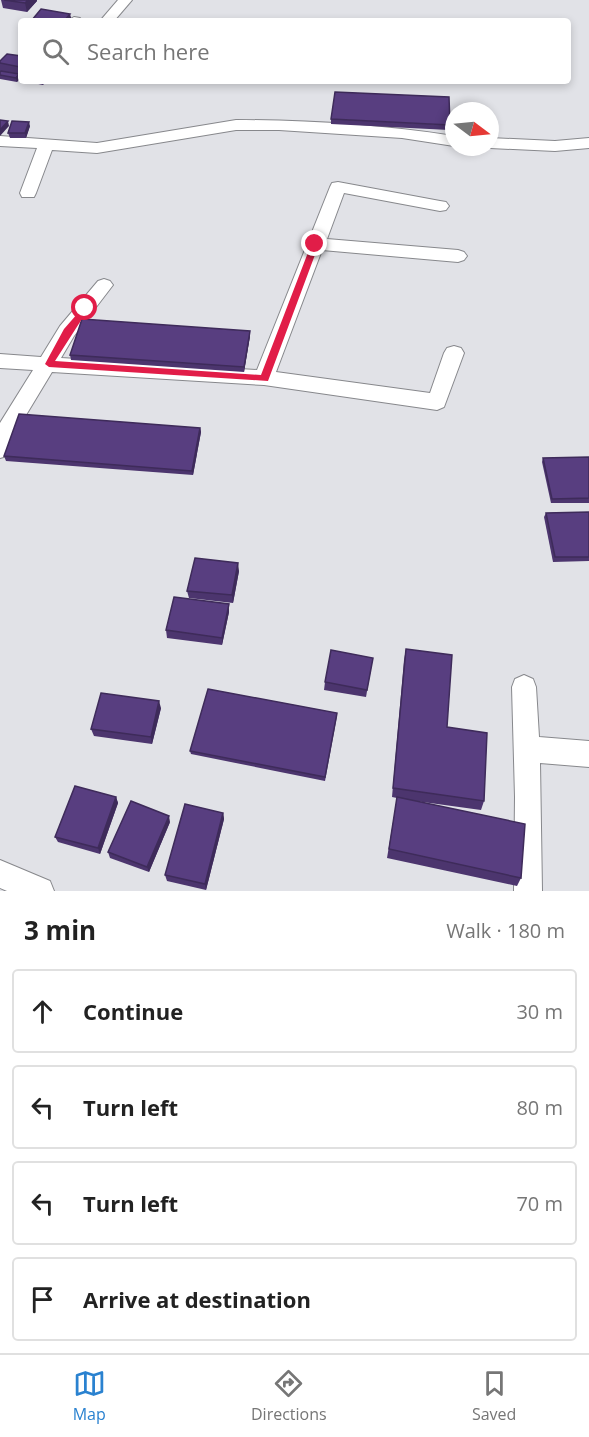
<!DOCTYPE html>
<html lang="en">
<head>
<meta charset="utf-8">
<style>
  :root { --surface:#fff; --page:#f2f2f2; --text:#222; --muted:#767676; --line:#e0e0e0; --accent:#2a82d0 }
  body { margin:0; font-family:"Open Sans",sans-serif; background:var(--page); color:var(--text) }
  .compass { position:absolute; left:445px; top:102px; width:54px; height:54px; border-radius:50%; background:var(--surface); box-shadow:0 3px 9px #0003; rotate:106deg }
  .stop { position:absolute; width:18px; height:18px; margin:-14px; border:4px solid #e11d48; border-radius:50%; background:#fff }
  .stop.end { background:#e11d48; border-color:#fff; box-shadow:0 2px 6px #0008 }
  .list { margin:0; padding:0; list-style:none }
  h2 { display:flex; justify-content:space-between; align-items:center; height:78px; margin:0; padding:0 24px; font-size:26px }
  h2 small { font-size:20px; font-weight:400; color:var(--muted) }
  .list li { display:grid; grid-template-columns:39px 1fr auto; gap:18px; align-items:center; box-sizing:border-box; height:84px; margin:0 12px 12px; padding:0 12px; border:2px solid var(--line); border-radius:6px }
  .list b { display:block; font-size:22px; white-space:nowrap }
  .list em { font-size:20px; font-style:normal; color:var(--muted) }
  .icon { flex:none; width:33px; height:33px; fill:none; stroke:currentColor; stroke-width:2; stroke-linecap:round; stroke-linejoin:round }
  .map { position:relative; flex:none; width:589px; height:891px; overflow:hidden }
  .search { position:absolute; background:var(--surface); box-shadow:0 3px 9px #0003; left:18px; right:18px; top:18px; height:66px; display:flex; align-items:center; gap:15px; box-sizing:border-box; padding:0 21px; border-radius:6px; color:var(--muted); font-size:22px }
  .sheet { height:462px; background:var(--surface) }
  nav { display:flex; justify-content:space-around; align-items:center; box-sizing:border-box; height:84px; border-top:2px solid var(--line); background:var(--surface); font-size:16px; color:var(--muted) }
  nav a { display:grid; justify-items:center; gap:3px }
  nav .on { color:var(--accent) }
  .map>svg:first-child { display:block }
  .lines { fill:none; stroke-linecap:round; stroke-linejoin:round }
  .minor-casing { stroke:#87888c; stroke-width:2 }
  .minor { fill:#fff; fill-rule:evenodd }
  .wall { fill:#4c356e }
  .shaded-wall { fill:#3e2b5a }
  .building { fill:#583e80; stroke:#3e2b5a; stroke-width:1.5 }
  .route { fill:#e11d48 }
</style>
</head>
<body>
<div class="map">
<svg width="589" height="891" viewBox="0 0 589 891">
  <rect width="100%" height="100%" fill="#e1e2e7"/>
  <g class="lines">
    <g class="minor-casing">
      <g id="minor">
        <polygon points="118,0 132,0 114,21 100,21"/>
        <polygon points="74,17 80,18 82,21 67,21"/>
        <path d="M236,120C309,120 382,125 454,136V146L402,138L279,130H236L97,153L52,150L36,193L34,197H22L20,193L37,148L0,146V136L97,143Z"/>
        <polygon points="490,138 555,141 589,138 589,148 555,151 490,148 487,147 490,147"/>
        <polygon points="338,182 440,201 446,202 449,206 446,210 440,211 344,193 327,239 458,250 464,252 467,256 464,260 458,262 322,250 276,372 430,393 444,353 447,348 454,346 461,348 464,353 444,407 437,410 264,385 52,372 20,425 7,456 0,458 0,423 33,370 0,368 0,354 41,357 60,326 98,281 104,279 110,281 113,285 74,336 61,358 257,370 330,187 332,183"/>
        <polygon points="524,675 533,679 536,687 539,737 589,741 589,767 540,763 542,891 514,891 515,797 512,687 515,679"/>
        <polygon points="0,860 50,881 54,891 7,891 0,888"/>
      </g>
    </g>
    <use href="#minor" class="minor"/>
  </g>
  <g class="wall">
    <polygon points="1,0 37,0 37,1 27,12 3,8"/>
    <polygon points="21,56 21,76 19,75 20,78 17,82 0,79 0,61"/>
    <polygon points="24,81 47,81 43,85"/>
    <polygon points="331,119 450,125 449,130 331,124"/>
    <polygon points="30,126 26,138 10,138 8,133"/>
    <polygon points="250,336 244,372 71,360 70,355"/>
    <polygon points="200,428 201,432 193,475 6,461 4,456"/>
    <polygon points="589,457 589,503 551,503 542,462 543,458"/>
    <polygon points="589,512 589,561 553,562 544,517 546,513"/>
    <polygon points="239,571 233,603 189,598 187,591"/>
    <polygon points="229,612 222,645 167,638 166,630"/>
    <polygon points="406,649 447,727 484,801 481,810 408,800 521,878 517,886 387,858 397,798 392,797 404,660"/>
    <polygon points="373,658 366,697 324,690 325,682"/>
    <polygon points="161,708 152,744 94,736 91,729"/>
    <polygon points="337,716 325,781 191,754 190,751"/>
    <polygon points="116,797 118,803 100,854 58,842 55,837"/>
    <polygon points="223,813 224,819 206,890 167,881 165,875"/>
    <polygon points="170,822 149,872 110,858 108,852"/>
  </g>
  <g class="shaded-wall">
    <polygon points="28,0 37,0 37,1 27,12 25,3"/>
    <polygon points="70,14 72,21 64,21"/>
    <polygon points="19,74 20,78 17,82 16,78"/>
    <polygon points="8,121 9,126 0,136 0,130"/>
    <polygon points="29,122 30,126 26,138 25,133"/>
    <polygon points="250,331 250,336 244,372 244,367"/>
    <polygon points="200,428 201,432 193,475 192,471"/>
    <polygon points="238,563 239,571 233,603 232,595"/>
    <polygon points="229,604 229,612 222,645 222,638"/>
    <polygon points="159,701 161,708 152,744 151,737"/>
    <polygon points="116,797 118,803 100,854 98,848"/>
    <polygon points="223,813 224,819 206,890 205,884"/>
    <polygon points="169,816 170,822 149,872 147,867"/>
  </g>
  <g class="building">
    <polygon points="4,0 28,0 25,3"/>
    <polygon points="41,9 70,14 64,21 40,21 32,20"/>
    <polygon points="7,54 21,56 21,66 20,67 0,63 0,61"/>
    <polygon points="1,71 19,74 16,78 0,75 0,72"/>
    <polygon points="335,92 449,97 450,125 331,119"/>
    <polygon points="0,120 8,121 0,130"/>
    <polygon points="12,121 29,122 25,133 8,133"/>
    <polygon points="82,319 250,331 244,367 70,355"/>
    <polygon points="19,414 200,428 192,471 4,456"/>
    <polygon points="589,457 589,498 552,499 543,458"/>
    <polygon points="589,512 589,557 555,557 546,513"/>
    <polygon points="195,558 238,563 232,595 187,591"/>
    <polygon points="174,597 229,604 222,638 166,630"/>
    <polygon points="406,649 452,655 447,727 487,733 484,801 393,788"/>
    <polygon points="331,650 373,658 367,690 325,682"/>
    <polygon points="208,689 337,713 325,777 190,751"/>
    <polygon points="101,693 159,701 151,737 91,729"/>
    <polygon points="75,786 116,797 98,848 55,837"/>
    <polygon points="397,797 525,824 521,878 389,849"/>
    <polygon points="131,801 169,816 147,867 108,852"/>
    <polygon points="185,804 223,813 205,884 165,875"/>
  </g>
  <polygon class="route" points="312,242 319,244 268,381 49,367 45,364 64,329 85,305 89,308 55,361 261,375"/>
</svg>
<svg class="compass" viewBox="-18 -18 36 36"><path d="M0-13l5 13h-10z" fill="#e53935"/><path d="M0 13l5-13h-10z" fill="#767676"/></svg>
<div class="stop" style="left:85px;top:308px"></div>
<div class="stop end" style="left:315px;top:244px"></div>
<div class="search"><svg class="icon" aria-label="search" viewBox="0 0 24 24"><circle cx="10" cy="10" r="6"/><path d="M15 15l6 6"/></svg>Search here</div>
</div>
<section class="sheet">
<h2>3 min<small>Walk · 180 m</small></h2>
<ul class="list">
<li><svg class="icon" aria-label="ahead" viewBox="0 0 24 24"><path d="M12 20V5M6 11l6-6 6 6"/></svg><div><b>Continue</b></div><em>30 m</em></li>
<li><svg class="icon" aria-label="left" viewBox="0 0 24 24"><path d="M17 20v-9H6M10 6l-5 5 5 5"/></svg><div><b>Turn left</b></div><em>80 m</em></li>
<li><svg class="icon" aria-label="left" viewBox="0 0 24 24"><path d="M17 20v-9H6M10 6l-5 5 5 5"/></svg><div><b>Turn left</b></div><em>70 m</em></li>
<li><svg class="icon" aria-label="arrive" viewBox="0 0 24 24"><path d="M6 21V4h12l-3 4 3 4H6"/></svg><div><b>Arrive at destination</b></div></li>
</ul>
</section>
<nav>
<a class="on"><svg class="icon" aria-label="map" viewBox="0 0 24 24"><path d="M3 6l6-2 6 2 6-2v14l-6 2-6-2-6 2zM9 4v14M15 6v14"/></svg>Map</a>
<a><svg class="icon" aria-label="directions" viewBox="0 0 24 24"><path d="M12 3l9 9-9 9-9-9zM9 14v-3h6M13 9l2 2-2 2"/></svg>Directions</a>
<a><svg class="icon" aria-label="saved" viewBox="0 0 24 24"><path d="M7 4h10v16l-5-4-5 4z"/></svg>Saved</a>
</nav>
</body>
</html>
